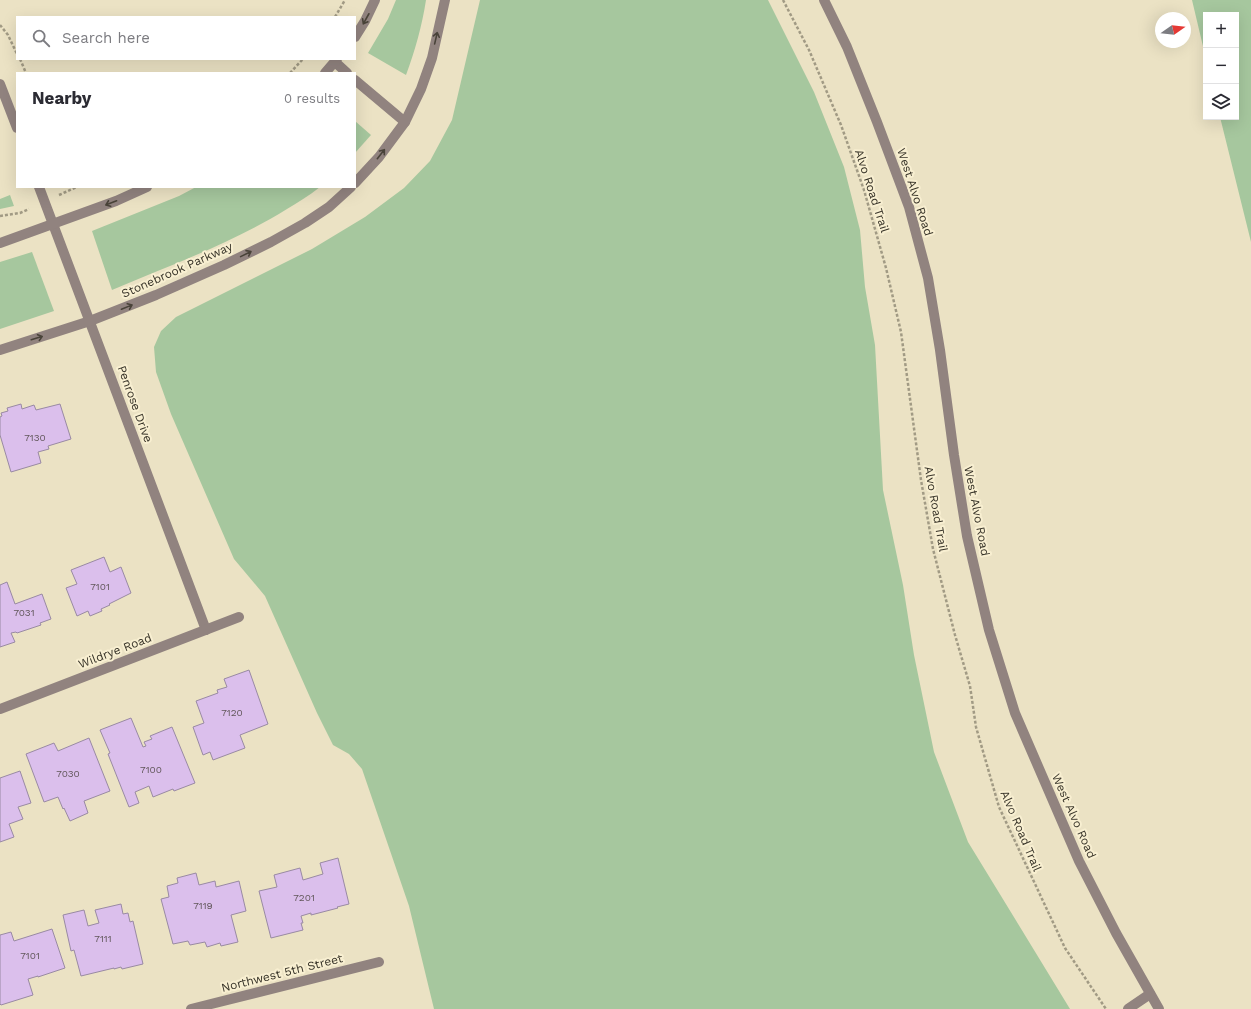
<!DOCTYPE html>
<html lang="en">
<head>
<meta charset="utf-8">
<style>
  :root { --surface:#fff; --page:#f2f2f3; --text:#2b2b33; --muted:#7c7c81; --line:#e1e1e2 }
  body { margin:0; font-family:"Work Sans",sans-serif; background:var(--page); color:var(--text) }
  .controls { position:absolute; right:12px; top:12px; display:grid; overflow:hidden; border-radius:0px; box-shadow:0 4px 16px #0002 }
  .controls button { width:36px; height:36px; display:grid; place-items:center; padding:0; border:0; border-bottom:1px solid var(--line); background:var(--surface); color:var(--text); font:20px sans-serif }
  .compass { position:absolute; left:1155px; top:12px; width:36px; height:36px; border-radius:50%; background:var(--surface); box-shadow:0 4px 16px #0002; rotate:76deg }
  .list { margin:0; padding:0; list-style:none }
  h2 { display:flex; justify-content:space-between; align-items:center; height:52px; margin:0; padding:0 16px; font-size:17px }
  h2 small { font-size:13px; font-weight:400; color:var(--muted) }
  .icon { flex:none; width:22px; height:22px; fill:none; stroke:currentColor; stroke-width:2; stroke-linecap:round; stroke-linejoin:round }
  .map { position:relative; flex:none; width:1251px; height:1009px; overflow:hidden }
  .search { position:absolute; background:var(--surface); box-shadow:0 4px 16px #0002; left:16px; top:16px; width:340px; height:44px; display:flex; align-items:center; gap:10px; box-sizing:border-box; padding:0 14px; border-radius:0px; color:var(--muted); font-size:15px }
  .panel { position:absolute; background:var(--surface); box-shadow:0 4px 16px #0002; left:16px; top:72px; width:340px; height:116px; border-radius:0px }
  .map>svg:first-child { display:block }
  .green { fill:#a6c79e }
  .building { fill:#dbbfec; stroke:#998aa3 }
  .lines { fill:none; stroke-linecap:round; stroke-linejoin:round }
  .path { stroke:#a19a84; stroke-width:2.5; stroke-dasharray:3 2; stroke-linecap:butt }
  .minor { stroke:#91837f; stroke-width:10 }
  .oneway { stroke:#494339 }
  .labels { text-anchor:middle; stroke-width:4; stroke-linejoin:round; paint-order:stroke }
  .number-label { font-size:10px; fill:#605659 }
  .street-label { font-size:12px; fill:#373328; stroke:#f8efd1 }
</style>
</head>
<body>
<div class="map">
<svg width="1251" height="1009" viewBox="0 0 1251 1009">
  <rect width="100%" height="100%" fill="#ebe2c4"/>
  <g class="green">
    <path d="M396,0H426C422,26 415,51 406,75L368,53L388,19Z"/>
    <polygon points="480,0 768,0 814,92 844,167 860,230 865,287 875,345 883,490 903,585 914,655 934,752 968,842 1070,1009 434,1009 409,906 362,769 349,754 333,745 317,713 265,596 234,559 171,414 156,372 154,347 161,331 176,317 312,249 365,217 404,188 430,161 452,120"/>
    <polygon points="1192,0 1251,0 1251,242 1220,117 1236,117 1236,15 1206,15 1206,59"/>
    <polygon points="355,121 371,135 355,153"/>
    <path d="M196,187H320C309,196 298,202 287,209C232,243 171,265 112,290L92,231L179,196Z"/>
    <polygon points="10,195 14,206 0,209 0,199"/>
    <polygon points="32,252 54,311 0,329 0,262"/>
  </g>
  <g class="building">
    <polygon points="21,404 22,409 34,405 36,410 60,404 71,439 48,446 49,449 38,452 41,463 11,472 0,435 0,417 2,416 1,413 8,411 7,408"/>
    <polygon points="104,557 110,572 121,567 131,593 109,604 110,605 101,609 102,611 90,616 88,611 77,616 66,588 77,584 71,570"/>
    <polygon points="7,582 15,604 42,594 51,619 40,623 41,625 17,633 16,632 11,633 15,642 0,647 0,585"/>
    <polygon points="249,670 268,724 240,735 245,748 213,760 210,752 203,755 193,727 204,723 196,701 218,693 217,690 227,687 224,679"/>
    <polygon points="131,718 143,747 146,746 144,742 152,739 150,736 172,727 195,783 174,791 173,789 153,797 149,786 135,792 139,803 129,807 108,754 110,753 100,730"/>
    <polygon points="89,738 110,791 84,801 88,813 70,821 64,808 63,809 58,797 44,802 26,754 54,743 58,751"/>
    <polygon points="20,771 31,803 18,807 23,819 9,824 14,837 0,842 0,778"/>
    <polygon points="338,858 349,904 337,907 338,908 311,915 311,913 301,916 303,923 301,923 303,930 271,938 259,891 277,887 274,875 300,868 303,880 323,874 320,863"/>
    <polygon points="196,873 199,885 215,881 216,887 239,881 246,911 231,915 238,942 221,946 220,943 207,947 205,942 190,945 188,941 173,944 161,899 169,897 167,886 178,883 177,878"/>
    <polygon points="121,904 123,914 128,913 130,922 133,921 143,964 122,969 121,967 114,969 114,968 81,976 74,950 71,951 63,915 84,910 88,926 99,923 95,910"/>
    <polygon points="52,929 65,968 38,977 38,976 28,979 33,995 1,1005 0,1004 0,935 11,932 14,941"/>
  </g>
  <g class="lines">
    <g class="path">
      <polyline points="783,0 809,50 841,125 864,190 886,268 901,332 921,480 933,549 955,635 970,686 976,727 999,807 1065,948 1106,1009"/>
      <polyline points="335,17 345,0"/>
      <polyline points="0,25 8,35 17,54"/>
      <polyline points="20,59 26,73"/>
      <polyline points="290,73 303,59"/>
      <polyline points="59,195 77,187"/>
      <polyline points="0,216 20,213 29,209"/>
    </g>
    <g class="minor">
      <polyline points="824,0 847,47 877,122 909,207 928,278 940,350 954,455 967,536 989,630 1015,713 1079,861 1116,933 1159,1009"/>
      <polyline points="355,37 365,21 375,0"/>
      <polyline points="335,62 347,73"/>
      <polyline points="325,73 337,59"/>
      <polyline points="355,80 405,122"/>
      <polyline points="0,84 17,128"/>
      <polyline points="355,183 379,157 405,122 421,89 432,58 445,0"/>
      <polyline points="39,187 206,630"/>
      <polyline points="0,243 116,201 147,187"/>
      <polyline points="0,350 90,321 156,295 224,265 271,242 305,223 329,207 351,187"/>
      <polyline points="0,709 239,617"/>
      <polyline points="191,1009 379,962"/>
      <polyline points="1128,1009 1150,994"/>
    </g>
  </g>
  <defs><path id="oneway-shaft" d="M-6 0H5M1.5-3L5.5 0L1.5 3" fill="none" stroke-width="1.6" stroke-linecap="round" stroke-linejoin="round"/></defs>
  <g class="oneway">
    <use href="#oneway-shaft" transform="translate(366 19) rotate(119)"/>
    <use href="#oneway-shaft" transform="translate(436 38) rotate(-77)"/>
    <use href="#oneway-shaft" transform="translate(381 154) rotate(-52)"/>
    <use href="#oneway-shaft" transform="translate(111 203) rotate(159)"/>
    <use href="#oneway-shaft" transform="translate(246 254) rotate(-26)"/>
    <use href="#oneway-shaft" transform="translate(127 307) rotate(-22)"/>
    <use href="#oneway-shaft" transform="translate(37 338) rotate(-17)"/>
  </g>
  <g class="labels">
    <g class="number-label">
      <text x="35" y="441">7130</text>
      <text x="100" y="590">7101</text>
      <text x="24" y="616">7031</text>
      <text x="232" y="716">7120</text>
      <text x="151" y="773">7100</text>
      <text x="68" y="777">7030</text>
      <text x="304" y="901">7201</text>
      <text x="203" y="909">7119</text>
      <text x="103" y="942">7111</text>
      <text x="30" y="959">7101</text>
    </g>
    <g class="street-label">
      <text transform="translate(872 191) rotate(72)" y="4">Alvo Road Trail</text>
      <text transform="translate(915 192) rotate(72)" y="4">West Alvo Road</text>
      <text transform="translate(177 270) rotate(-24)" y="4">Stonebrook Parkway</text>
      <text transform="translate(135 404) rotate(70)" y="4">Penrose Drive</text>
      <text transform="translate(936 509) rotate(80)" y="4">Alvo Road Trail</text>
      <text transform="translate(977 511) rotate(79)" y="4">West Alvo Road</text>
      <text transform="translate(115 651) rotate(-21)" y="4">Wildrye Road</text>
      <text transform="translate(1074 816) rotate(66)" y="4">West Alvo Road</text>
      <text transform="translate(1021 831) rotate(67)" y="4">Alvo Road Trail</text>
      <text transform="translate(282 973) rotate(-14)" y="4">Northwest 5th Street</text>
    </g>
  </g>
</svg>
<div class="controls">
<button>+</button>
<button>−</button>
<button><svg class="icon" aria-label="layers" viewBox="0 0 24 24"><path d="M12 4l9 5-9 5-9-5zM3 14l9 5 9-5"/></svg></button>
</div>
<svg class="compass" viewBox="-18 -18 36 36"><path d="M0-13l5 13h-10z" fill="#e53935"/><path d="M0 13l5-13h-10z" fill="#7c7c81"/></svg>
<div class="search"><svg class="icon" aria-label="search" viewBox="0 0 24 24"><circle cx="10" cy="10" r="6"/><path d="M15 15l6 6"/></svg>Search here</div>
<section class="panel">
<h2>Nearby<small>0 results</small></h2>
<ul class="list">
</ul>
</section>
</div>
</body>
</html>
